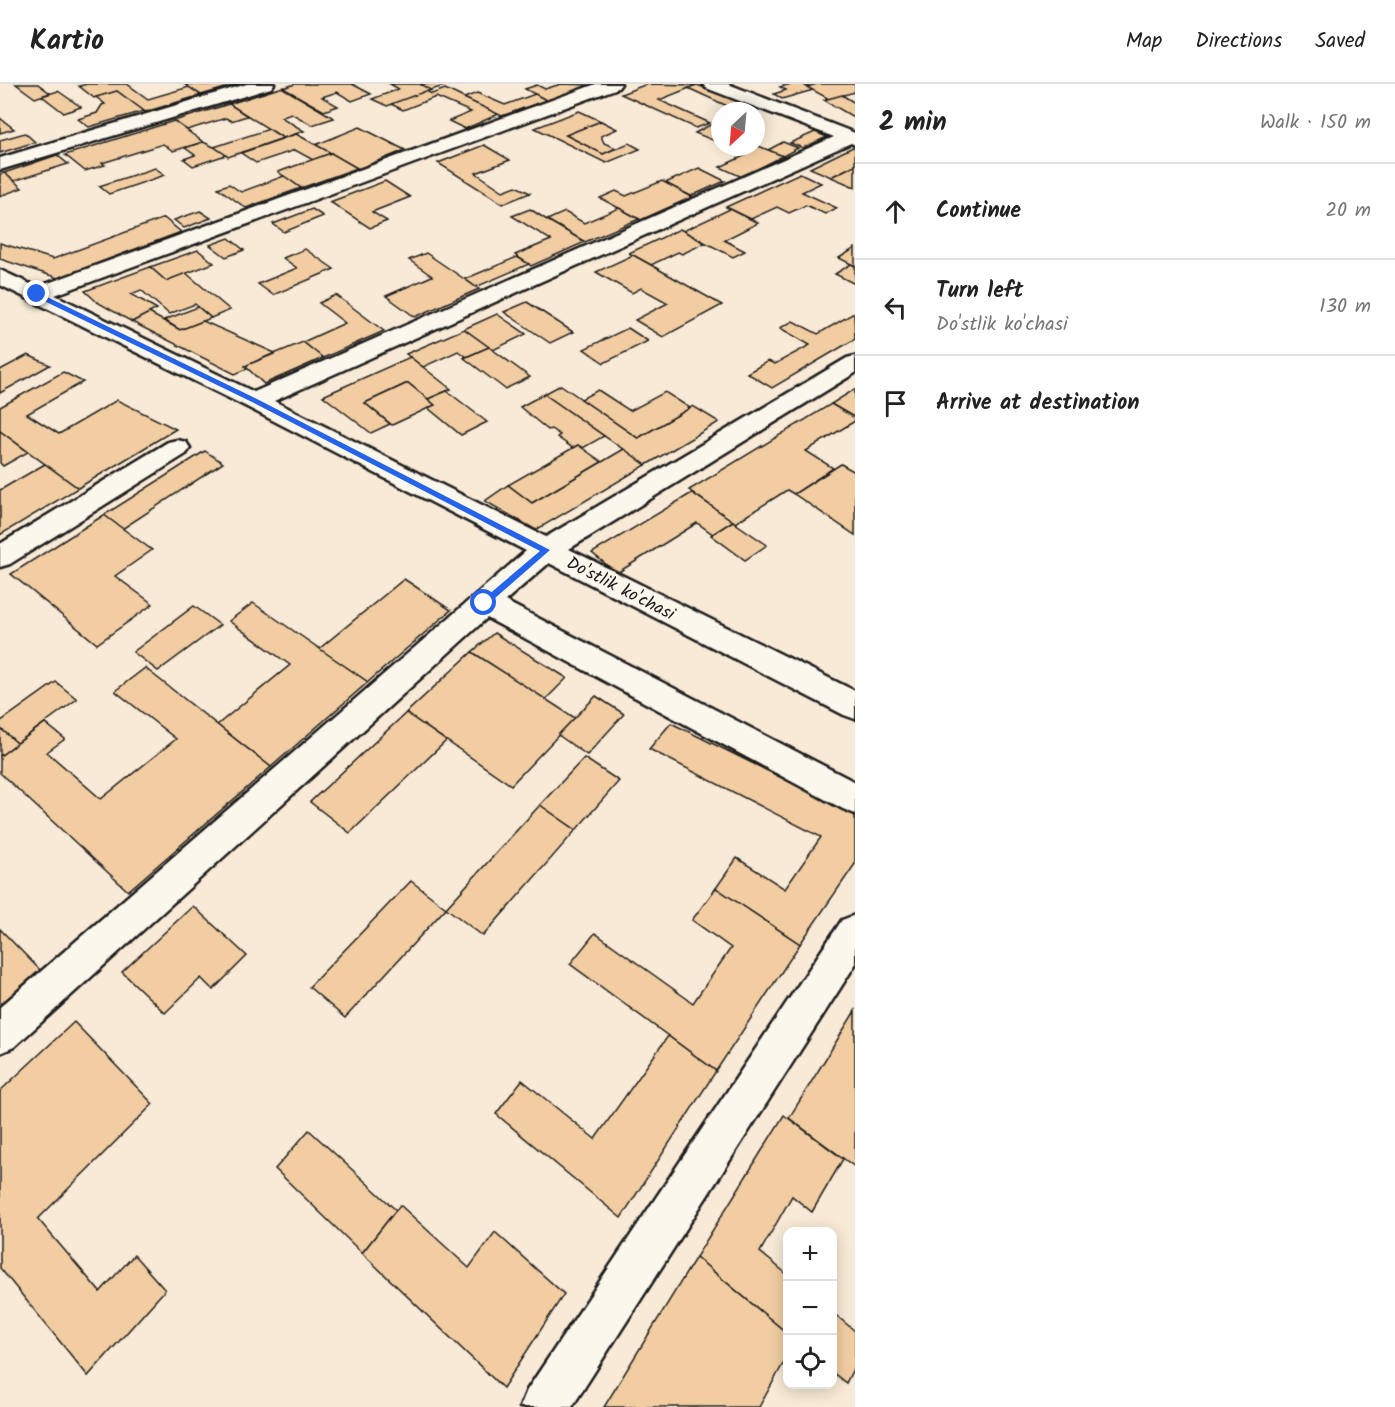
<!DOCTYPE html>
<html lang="en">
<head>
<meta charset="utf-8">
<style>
  :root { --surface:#fff; --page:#f2f2f2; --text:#222; --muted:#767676; --line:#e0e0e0 }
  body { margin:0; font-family:Kalam,sans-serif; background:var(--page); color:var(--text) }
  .controls { position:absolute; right:18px; bottom:18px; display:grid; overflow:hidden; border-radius:12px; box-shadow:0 3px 15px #0003 }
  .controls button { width:54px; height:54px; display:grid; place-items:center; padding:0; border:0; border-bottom:2px solid var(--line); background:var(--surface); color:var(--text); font:30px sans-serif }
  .compass { position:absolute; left:711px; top:18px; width:54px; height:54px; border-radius:50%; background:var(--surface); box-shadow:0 3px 15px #0003; rotate:206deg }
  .stop { position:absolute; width:18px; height:18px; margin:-14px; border:4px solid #2563eb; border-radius:50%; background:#fff }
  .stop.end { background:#2563eb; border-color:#fff; box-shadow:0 2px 6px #0008 }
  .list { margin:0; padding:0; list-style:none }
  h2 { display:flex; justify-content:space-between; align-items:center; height:78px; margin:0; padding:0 24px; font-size:26px }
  h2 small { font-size:20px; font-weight:400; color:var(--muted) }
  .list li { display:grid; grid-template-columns:39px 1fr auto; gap:18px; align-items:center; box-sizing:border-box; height:96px; padding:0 24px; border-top:2px solid var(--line) }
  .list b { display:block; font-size:22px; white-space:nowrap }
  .list p { margin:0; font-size:20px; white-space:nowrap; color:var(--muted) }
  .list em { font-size:20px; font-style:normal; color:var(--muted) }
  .icon { flex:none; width:33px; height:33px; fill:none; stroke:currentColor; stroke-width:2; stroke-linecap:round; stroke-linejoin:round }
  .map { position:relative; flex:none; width:855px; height:1323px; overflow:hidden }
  header { display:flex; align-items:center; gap:36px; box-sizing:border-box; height:84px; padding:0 30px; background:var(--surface); border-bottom:2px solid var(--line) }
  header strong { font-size:28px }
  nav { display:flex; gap:33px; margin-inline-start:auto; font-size:21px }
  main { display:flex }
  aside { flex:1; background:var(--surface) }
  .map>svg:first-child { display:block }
  .building { fill:#f2cda2; stroke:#1c1c1c; stroke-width:1.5 }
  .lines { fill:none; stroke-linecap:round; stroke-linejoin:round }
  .minor-casing { stroke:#1c1c1c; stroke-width:5 }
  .minor { fill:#fbf7ec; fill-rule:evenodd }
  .route { fill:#2563eb }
  .labels { text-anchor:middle; stroke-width:4.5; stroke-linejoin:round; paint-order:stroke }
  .street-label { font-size:18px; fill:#1c1c1c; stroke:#fbf7ec }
</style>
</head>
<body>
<header>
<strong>Kartio</strong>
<nav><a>Map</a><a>Directions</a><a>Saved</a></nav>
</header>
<main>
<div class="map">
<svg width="855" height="1323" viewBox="0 0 855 1323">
  <rect width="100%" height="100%" fill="#f8ead6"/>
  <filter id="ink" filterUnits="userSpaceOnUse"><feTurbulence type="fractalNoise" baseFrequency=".0167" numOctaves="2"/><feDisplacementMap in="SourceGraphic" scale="12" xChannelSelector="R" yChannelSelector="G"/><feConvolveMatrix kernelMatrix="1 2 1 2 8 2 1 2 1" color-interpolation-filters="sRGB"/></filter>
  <g filter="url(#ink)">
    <g class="building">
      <polygon points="16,0 38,0 50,9 35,14"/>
      <polygon points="87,0 127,0 148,15 189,3 201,11 145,28 117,7 94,14 79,2"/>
      <polygon points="184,0 205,1 239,0 201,11"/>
      <polygon points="295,0 352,0 371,10 352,17 337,8 322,13 338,22 324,27 283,4"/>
      <polygon points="390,0 420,0 431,6 387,22 372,15 399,5"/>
      <polygon points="420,0 451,0 431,6"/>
      <polygon points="561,0 591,1 548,17 525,5 537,1 545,5"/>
      <polygon points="647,0 697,1 659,16 710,39 696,44 621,10"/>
      <polygon points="791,0 802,0 813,6 782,15 774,10 786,6 780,3"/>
      <polygon points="817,0 855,0 855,8 829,15 807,3"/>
      <polygon points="697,1 752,22 738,27 688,4"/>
      <polygon points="283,3 283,4 334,34 312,41 291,29 281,33 304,47 283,54 229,20"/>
      <polygon points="445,5 464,14 499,30 465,45 449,37 471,28 436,13 403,26 391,20 426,7 432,10"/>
      <polygon points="58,7 81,23 64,29 42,12"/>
      <polygon points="117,7 144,27 89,43 78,35 97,29 102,21 105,20 96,13"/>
      <polygon points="477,9 505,21 535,10 546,16 502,32 464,14"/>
      <polygon points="842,11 855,19 855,34 824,16"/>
      <polygon points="229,20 247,32 231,37 226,34 187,46 174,37"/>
      <polygon points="579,27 601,37 566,51 603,70 629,59 640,65 606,79 535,44"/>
      <polygon points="0,34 14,45 0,49"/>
      <polygon points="174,37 203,58 173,67 163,60 102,79 105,81 85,87 65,71"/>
      <polygon points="601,37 617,45 601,52 604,59 616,64 603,70 566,51"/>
      <polygon points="710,41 720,45 720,59 695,49"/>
      <polygon points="360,43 405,66 359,85 315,61"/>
      <polygon points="269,45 283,54 228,73 214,63"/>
      <polygon points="815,48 827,53 803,64 790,59"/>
      <polygon points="25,49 35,58 0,69 0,56"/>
      <polygon points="296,50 331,69 313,76 295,66 256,79 241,69"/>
      <polygon points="203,58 214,63 226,71 193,82 184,75 195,71 185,64"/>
      <polygon points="783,58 798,64 783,72 768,66"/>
      <polygon points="484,61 510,76 476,89 503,107 516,102 530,109 503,120 438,79"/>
      <polygon points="756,61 783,72 742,93 720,83 746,71 728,63 756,63"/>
      <polygon points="855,62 855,81 831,93 810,84"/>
      <polygon points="331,69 357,84 301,104 278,88"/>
      <polygon points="57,71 68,80 14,97 4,89"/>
      <polygon points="855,81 855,103 831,93"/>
      <polygon points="155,84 165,91 109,110 99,102"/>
      <polygon points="699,84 725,97 691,112 665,99"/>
      <polygon points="4,89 14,97 22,104 0,112 0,90"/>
      <polygon points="800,89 821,99 802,108 837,124 825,130 806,121 789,129 777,123 751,135 726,123"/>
      <polygon points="284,92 301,104 246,124 218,104 229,100 241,108"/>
      <polygon points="385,97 410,113 372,128 387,137 370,144 330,118"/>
      <polygon points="662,97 692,113 641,136 600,114 616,107 626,112"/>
      <polygon points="619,124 639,135 585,158 547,136 565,128 584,139"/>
      <polygon points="312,125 323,132 284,148 273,140"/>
      <polygon points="530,125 547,136 585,158 531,182 515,171 551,156 512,132"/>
      <polygon points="730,125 758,139 724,156 745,167 733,173 683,147"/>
      <polygon points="200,127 211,134 184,144 174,136"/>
      <polygon points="164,134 181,148 58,194 0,175 0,159 53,175"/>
      <polygon points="680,145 705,159 682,170 678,168 651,181 629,169"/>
      <polygon points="229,154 244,166 226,173 210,161"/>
      <polygon points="855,164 855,182 839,174"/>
      <polygon points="305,165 334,185 273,211 258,200 297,184 283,174"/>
      <polygon points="198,166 214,179 166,197 150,183"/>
      <polygon points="426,169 479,205 415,233 386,212 432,192 409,176"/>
      <polygon points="633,171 651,181 722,221 663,253 635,236 668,219 641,204 632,209 596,188"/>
      <polygon points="517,173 529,180 476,203 465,195"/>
      <polygon points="851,180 855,182 855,200 835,190"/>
      <polygon points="150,183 166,197 186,189 230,226 211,234 195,220 169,230 141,206 131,210 157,225 132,238 97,218 85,207"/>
      <polygon points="336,211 384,247 323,274 303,258 345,239 319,219"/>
      <polygon points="527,218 573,248 550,259 504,228"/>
      <polygon points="198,223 211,234 180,246 164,236"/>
      <polygon points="149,229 180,246 203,237 275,269 245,282 247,285 235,290 132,238"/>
      <polygon points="854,229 855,255 772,304 747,289 768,277 775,280 810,261 780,244 793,237 818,250"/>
      <polygon points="497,230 526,250 493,266 464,245"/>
      <polygon points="628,244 648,257 604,279 584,265"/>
      <polygon points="464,245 489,263 466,273 458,267 423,283 406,270"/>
      <polygon points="303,258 323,274 264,300 245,282"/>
      <polygon points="489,263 493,266 530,293 505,305 464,274"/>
      <polygon points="28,271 50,281 0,309 0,286"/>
      <polygon points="410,273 451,305 428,315 408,299 365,319 390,340 371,349 323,312"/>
      <polygon points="63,288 83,298 27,330 59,350 117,316 176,345 78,404 0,347 0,323"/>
      <polygon points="408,299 435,321 392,341 365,319"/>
      <polygon points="561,301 638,354 693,322 719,338 646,381 544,310"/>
      <polygon points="855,305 855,334 831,320"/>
      <polygon points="598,306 630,327 665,308 690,324 638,354 581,315"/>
      <polygon points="447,307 487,338 461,351 428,324 435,321 428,315"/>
      <polygon points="544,310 604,352 583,364 578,361 573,364 557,353 560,351 551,345 548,346 520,323"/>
      <polygon points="831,320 855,334 855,337 806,367 833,384 794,410 787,406 735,439 689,406"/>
      <polygon points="0,347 28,368 3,382 0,379"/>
      <polygon points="578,361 602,378 532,419 508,401"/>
      <polygon points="624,365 646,381 536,446 485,417 508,401 532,419"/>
      <polygon points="205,367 223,379 122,445 104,431"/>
      <polygon points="45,380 78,404 0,451 0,406"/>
      <polygon points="841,380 855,388 855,451 794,410"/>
      <polygon points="692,409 733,437 713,450 697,439 617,489 592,469"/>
      <polygon points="104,431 152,466 115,492 153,520 97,560 11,490"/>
      <polygon points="733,437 735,439 767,461 745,476 711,451"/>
      <polygon points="404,495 451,526 368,598 319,565"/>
      <polygon points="253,519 368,598 271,683 217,641 290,581 229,537"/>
      <polygon points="194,522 220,541 158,587 133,568"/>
      <polygon points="494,549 567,594 545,616 472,568"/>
      <polygon points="472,568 575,634 511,701 406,629"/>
      <polygon points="145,584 271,683 128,807 0,689 0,672 45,639 65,655 47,668 101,715 176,655 115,607"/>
      <polygon points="56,598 77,615 17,659 0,644 0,638"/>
      <polygon points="596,612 624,630 587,671 558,651"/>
      <polygon points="406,629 446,657 350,749 310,718"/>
      <polygon points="671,639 855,730 855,780 800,860 716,804 737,774 785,805 821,753 649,665"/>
      <polygon points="0,644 17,659 0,672"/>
      <polygon points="584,674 619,697 576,746 540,721"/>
      <polygon points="540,721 576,746 483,852 446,824"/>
      <polygon points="411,797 446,824 345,934 309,903"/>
      <polygon points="716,804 800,860 716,987 570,880 595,849 693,919 731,864 692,836"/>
      <polygon points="193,822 247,872 213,906 201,894 165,929 122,888"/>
      <polygon points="0,845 41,887 0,923"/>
      <polygon points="855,927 855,1083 789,1034"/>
      <polygon points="74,938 153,1020 38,1135 100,1208 134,1171 165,1206 88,1292 0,1184 0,1007"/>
      <polygon points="668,952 716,987 621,1134 496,1030 522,996 595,1055"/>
      <polygon points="784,1031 843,1075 812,1128 792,1112 760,1168 788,1191 788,1250 696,1173"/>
      <polygon points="309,1046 396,1126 362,1169 275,1085"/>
      <polygon points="400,1121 469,1184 495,1148 564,1210 503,1304 362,1169"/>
      <polygon points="696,1173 788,1250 788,1271 759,1323 604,1323"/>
      <polygon points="832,1228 855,1247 855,1281 846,1299 832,1288"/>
    </g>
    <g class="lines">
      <g class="minor-casing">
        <g id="minor">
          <polygon points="247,0 274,0 271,4 0,86 0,74"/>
          <polygon points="596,0 621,0 618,4 55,211 254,308 834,53 706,4 703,0 728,0 855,49 855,61 851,59 274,317 546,453 847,274 855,272 855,289 569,465 855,607 855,635 844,631 549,479 505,517 855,698 855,730 843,725 487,534 14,963 0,969 0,923 526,467 245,322 0,201 0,186 37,203"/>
          <polygon points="177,356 186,358 190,364 186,370 10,480 0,483 0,460 168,358"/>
          <polygon points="855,831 855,881 572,1323 520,1323 527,1306 842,836"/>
        </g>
      </g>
      <use href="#minor" class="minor"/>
    </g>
  </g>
  <polygon class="route" points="34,209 39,209 257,315 550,466 487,521 481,521 481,517 540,467 252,318 34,212"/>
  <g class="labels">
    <g class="street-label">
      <text transform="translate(621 504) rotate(27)" y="6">Do'stlik ko'chasi</text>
    </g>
  </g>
</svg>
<div class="controls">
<button>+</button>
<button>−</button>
<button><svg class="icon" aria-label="locate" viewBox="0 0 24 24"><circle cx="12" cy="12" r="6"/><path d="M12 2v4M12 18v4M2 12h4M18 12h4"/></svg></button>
</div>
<svg class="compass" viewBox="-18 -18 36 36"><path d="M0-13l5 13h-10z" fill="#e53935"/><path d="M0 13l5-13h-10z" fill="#767676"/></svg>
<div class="stop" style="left:484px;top:519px"></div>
<div class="stop end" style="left:37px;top:210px"></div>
</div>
<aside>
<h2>2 min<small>Walk · 150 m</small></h2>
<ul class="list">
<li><svg class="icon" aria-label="ahead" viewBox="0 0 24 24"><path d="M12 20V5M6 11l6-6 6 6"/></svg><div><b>Continue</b></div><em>20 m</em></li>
<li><svg class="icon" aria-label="left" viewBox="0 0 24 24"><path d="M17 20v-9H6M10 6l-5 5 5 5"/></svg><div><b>Turn left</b><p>Do'stlik ko'chasi</p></div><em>130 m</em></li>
<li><svg class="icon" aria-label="arrive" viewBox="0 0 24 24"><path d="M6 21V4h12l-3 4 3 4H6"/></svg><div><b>Arrive at destination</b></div></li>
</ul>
</aside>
</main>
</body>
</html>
